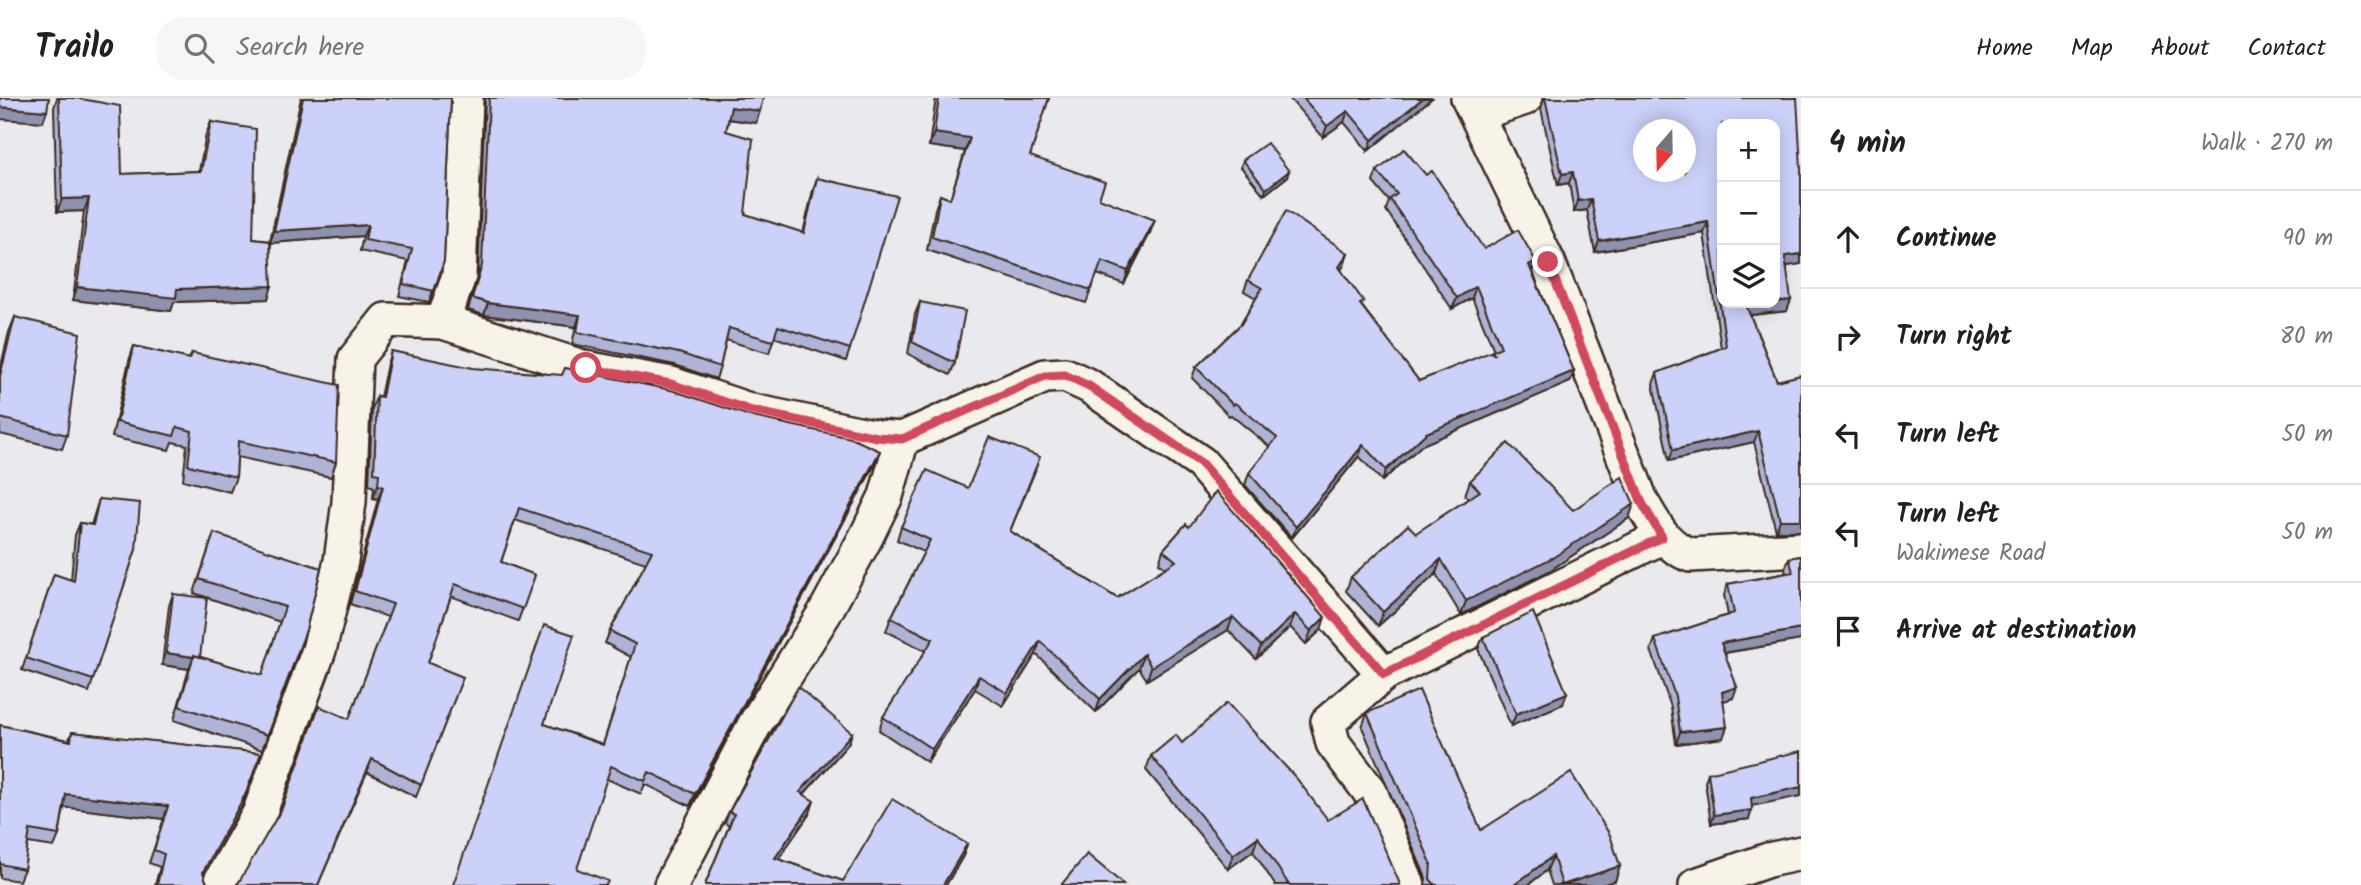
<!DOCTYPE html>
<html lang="en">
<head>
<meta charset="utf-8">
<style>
  :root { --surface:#fff; --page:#f6f6f6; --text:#202124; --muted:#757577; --line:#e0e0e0 }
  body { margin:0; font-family:Kalam,sans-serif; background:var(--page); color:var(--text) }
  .controls { position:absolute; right:21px; top:21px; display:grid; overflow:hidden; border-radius:14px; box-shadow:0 4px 18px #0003 }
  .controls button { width:63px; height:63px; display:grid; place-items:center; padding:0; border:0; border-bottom:2px solid var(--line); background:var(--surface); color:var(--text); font:35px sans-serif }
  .compass { position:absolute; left:1633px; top:21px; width:63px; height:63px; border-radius:50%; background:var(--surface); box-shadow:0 4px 18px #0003; rotate:200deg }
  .stop { position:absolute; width:21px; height:21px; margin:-16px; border:5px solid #d1495b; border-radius:50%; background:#fff }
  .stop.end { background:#d1495b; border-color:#fff; box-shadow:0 2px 7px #0008 }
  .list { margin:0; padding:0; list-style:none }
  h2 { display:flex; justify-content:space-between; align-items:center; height:91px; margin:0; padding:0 28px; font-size:30px }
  h2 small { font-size:23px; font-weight:400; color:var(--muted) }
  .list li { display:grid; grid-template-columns:46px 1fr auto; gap:21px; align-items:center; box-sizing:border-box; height:98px; padding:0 28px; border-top:2px solid var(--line) }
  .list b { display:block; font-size:26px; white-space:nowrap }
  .list p { margin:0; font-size:23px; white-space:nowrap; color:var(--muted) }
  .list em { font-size:23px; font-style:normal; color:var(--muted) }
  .icon { flex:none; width:38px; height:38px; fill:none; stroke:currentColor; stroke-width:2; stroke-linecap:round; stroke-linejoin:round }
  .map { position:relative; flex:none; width:1801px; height:787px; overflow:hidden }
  header { display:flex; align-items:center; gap:42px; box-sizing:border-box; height:98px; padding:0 35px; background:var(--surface); border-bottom:2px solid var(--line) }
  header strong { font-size:33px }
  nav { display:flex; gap:38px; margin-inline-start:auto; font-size:24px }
  .search { width:490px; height:63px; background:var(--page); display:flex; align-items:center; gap:18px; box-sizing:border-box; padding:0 24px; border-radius:28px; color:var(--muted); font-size:26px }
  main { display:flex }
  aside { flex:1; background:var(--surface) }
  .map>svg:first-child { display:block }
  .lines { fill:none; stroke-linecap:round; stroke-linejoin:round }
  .minor-casing { stroke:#3b2a1e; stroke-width:38 }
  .minor { stroke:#f7f3e8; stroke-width:33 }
  .wall { fill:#afb4d7; stroke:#3b2a1e; stroke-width:2 }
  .shaded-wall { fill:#8f92af; stroke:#3b2a1e; stroke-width:2 }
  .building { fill:#ccd1fa; stroke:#3b2a1e; stroke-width:2; fill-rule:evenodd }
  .route { stroke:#d1495b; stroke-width:9 }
</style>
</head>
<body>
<header>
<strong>Trailo</strong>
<div class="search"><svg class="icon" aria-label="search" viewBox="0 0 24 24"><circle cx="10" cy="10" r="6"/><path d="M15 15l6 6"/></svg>Search here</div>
<nav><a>Home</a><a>Map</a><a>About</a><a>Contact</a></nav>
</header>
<main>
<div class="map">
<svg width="1801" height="787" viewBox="0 0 1801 787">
  <rect width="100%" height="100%" fill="#eae9ed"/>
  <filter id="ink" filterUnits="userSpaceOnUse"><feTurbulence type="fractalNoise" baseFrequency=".0143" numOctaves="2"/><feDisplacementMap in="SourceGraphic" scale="14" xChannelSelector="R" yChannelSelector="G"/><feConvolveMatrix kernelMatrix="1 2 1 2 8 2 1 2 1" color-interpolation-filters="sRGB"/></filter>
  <g filter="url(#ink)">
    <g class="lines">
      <g class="minor-casing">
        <g id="minor">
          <polyline points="466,0 459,178 443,224 585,270 671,286 752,313 877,339 902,341 1045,278 1065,277 1089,288 1201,365 1384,576"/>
          <path d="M1468,0L1548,164L1642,405C1655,426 1665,449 1691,457L1801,451"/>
          <polyline points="1477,16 1525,0"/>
          <polyline points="218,787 259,716 319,552 341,463 349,404 355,261 386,222 443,224"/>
          <polyline points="671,787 755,626 824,516 866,439 886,398 902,341"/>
          <polyline points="1408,787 1370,694 1333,645 1328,624 1384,576 1662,439"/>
          <polyline points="1696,787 1768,762 1801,755"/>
        </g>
      </g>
      <use href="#minor" class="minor"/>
    </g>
    <g class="wall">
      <polygon points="57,0 76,0 122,76 199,73 206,36 211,24 253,141 270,143 301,0 451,0 444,163 429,204 399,198 408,163 360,153 363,138 271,145 268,201 174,204 171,213 73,202 84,113 57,114 54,10"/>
      <polygon points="485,0 763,0 756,25 729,21 726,33 745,116 803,135 813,92 817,80 850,251 846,263 774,239 769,255 726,242 720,269 716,281 675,267 572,246 576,229 484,217 468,212 478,179"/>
      <polygon points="936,0 1049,0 1030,58 1099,100 1150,135 1124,186 1097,176 1086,205 927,152 935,111 940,97 950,101 965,53 929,48"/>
      <polygon points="1289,0 1432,0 1368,53 1344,24 1323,39"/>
      <polygon points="1544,0 1801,71 1801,166 1787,168 1787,213 1750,217 1777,283 1801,277 1801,433 1776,433 1754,344 1669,363 1653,286 1657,275 1721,250 1704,135 1595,154 1587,112 1574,114 1569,85 1558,87 1541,11"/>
      <polygon points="1243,62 1287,79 1264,97 1241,69"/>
      <polygon points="1377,73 1484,151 1536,163 1532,174 1574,273 1570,284 1422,347 1382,383 1359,358 1292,440 1245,387 1249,375 1270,349 1231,317 1229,318 1192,280 1196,269 1241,226 1256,200 1244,193 1248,182 1348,155 1344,167 1341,172 1362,208 1419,283 1491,255 1494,252 1472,200 1452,211 1386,112 1389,103 1373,84"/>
      <polygon points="920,204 955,265 950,277 908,256 915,216"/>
      <polygon points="15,219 67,337 62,351 0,336 0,272 9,234"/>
      <polygon points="134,248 189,261 192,255 336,364 331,379 237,359 236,379 230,394 183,382 187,347 172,344 169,352 112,339 129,263"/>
      <polygon points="391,253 875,366 690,708 645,686 641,696 607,681 453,787 544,626 603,646 631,559 605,545 610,533 646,465 515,422 501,464 535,477 518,523 451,498 428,565 463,579 416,699 367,674 239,784 349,621 388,519 350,506 378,401 373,400 374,389 369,387 372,310 377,298 380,299 387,266"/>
      <polygon points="1035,373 1010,433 1117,500 1165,470 1159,465 1163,452 1186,426 1321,532 1306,546 1290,529 1256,561 1228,532 1147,582 1139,570 1096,614 1036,556 1003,608 975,591 927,664 879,632 883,619 926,553 886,533 891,520 924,454 897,442 901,429 968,390"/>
      <polygon points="1470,383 1573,412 1629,420 1549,473 1461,517 1436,476 1378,528 1346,493 1351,479 1468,401 1465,397"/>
      <polygon points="99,401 136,451 89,594 22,572 54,476 71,482 75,437 80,425 91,427"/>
      <polygon points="214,435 306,532 262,652 174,622 189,571 162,567 169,508 173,496 200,559 262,577 280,524 194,495"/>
      <polygon points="1801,458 1801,542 1725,555 1733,600 1723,603 1723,640 1676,646 1671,609 1651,552 1655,541 1728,517 1724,497 1728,486 1786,475 1785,471 1789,460"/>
      <polygon points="1483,539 1563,606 1511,628 1478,551"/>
      <polygon points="1367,615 1481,732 1620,768 1615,783 1601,787 1552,787 1547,772 1528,787 1425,787 1426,780 1362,629"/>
      <polygon points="0,627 69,642 72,634 261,655 242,708 204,777 206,783 209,787 155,787 160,769 149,765 164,721 64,709 59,737 54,749 28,745 24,771 19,783 0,780"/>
      <polygon points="852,635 848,646 804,696 810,715 778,761 843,783 967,746 963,758 946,787 705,787 729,728 725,725 729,714"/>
      <polygon points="1151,658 1328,722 1399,787 1275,787 1253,753 1228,771 1146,672"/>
      <polygon points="1708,675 1752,708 1749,721 1711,726 1705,684"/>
    </g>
    <g class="shaded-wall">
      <polygon points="1423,0 1432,0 1368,53 1372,42"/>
      <polygon points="0,9 47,13 43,24 0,21"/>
      <polygon points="731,9 760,13 756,25 727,21"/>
      <polygon points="1348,13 1344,24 1323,39 1327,28"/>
      <polygon points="934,35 970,40 965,53 929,48"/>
      <polygon points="1289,73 1287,79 1264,97 1266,91"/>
      <polygon points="1573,74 1569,85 1558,87 1562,76"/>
      <polygon points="89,100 84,113 57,114 62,101"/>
      <polygon points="1591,101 1587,112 1574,114 1578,103"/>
      <polygon points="1155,122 1150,135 1124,186 1128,173"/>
      <polygon points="1708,124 1704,135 1595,154 1599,143"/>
      <polygon points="368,127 363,138 270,145 274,133"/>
      <polygon points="1348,155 1344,167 1335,180 1339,169"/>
      <polygon points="1801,156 1801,166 1781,169 1785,158"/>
      <polygon points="1536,163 1531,175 1529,167"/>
      <polygon points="272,188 268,201 174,204 171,213 73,202 77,189 177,191"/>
      <polygon points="1476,188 1472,200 1452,211 1457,200"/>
      <polygon points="1791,202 1787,213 1742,218 1746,207 1775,205 1775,204"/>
      <polygon points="488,205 580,217 576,229 484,217"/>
      <polygon points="1574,273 1570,284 1422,347 1382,383 1386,372 1426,335"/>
      <polygon points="1758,333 1754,344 1669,363 1673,352"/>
      <polygon points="1363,347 1359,358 1292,440 1296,429"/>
      <polygon points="880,353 875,366 690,708 695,696"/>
      <polygon points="378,387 383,388 378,401 373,400"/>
      <polygon points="1634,406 1629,420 1549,473 1461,517 1466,503"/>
      <polygon points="1780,422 1801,422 1801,433 1776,433"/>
      <polygon points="1441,461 1436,476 1378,528 1383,514"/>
      <polygon points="1295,516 1290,529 1256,561 1261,548"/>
      <polygon points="1233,519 1228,532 1147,582 1151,569"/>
      <polygon points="1325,519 1321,532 1306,546 1311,533"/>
      <polygon points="1801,531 1801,542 1717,556 1721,545"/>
      <polygon points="1040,543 1036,556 1003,608 1007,595"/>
      <polygon points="166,555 194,559 189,571 162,567"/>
      <polygon points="1144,556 1139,570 1096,614 1100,601"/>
      <polygon points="979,578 975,591 927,664 932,651"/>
      <polygon points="1737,589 1733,600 1718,605 1722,594"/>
      <polygon points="1567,595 1563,606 1511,628 1516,616"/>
      <polygon points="1727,629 1723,640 1676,646 1680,634"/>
      <polygon points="852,635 848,646 796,705 800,694"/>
      <polygon points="372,661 367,674 318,787"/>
      <polygon points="1801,689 1801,698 1747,709 1751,700"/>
      <polygon points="246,695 242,708 199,786 203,774"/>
      <polygon points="66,696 168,708 164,721 61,709"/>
      <polygon points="814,703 810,715 771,772 775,760"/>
      <polygon points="1752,712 1749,721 1711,726 1714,717"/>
      <polygon points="1258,739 1253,753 1228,771 1233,757"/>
      <polygon points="967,746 963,758 946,787 943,787"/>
      <polygon points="1553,758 1547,772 1528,787 1514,787"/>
      <polygon points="1620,768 1615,783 1601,787 1562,787"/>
    </g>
    <g class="building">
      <polygon points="0,0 49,0 47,13 0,9"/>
      <polygon points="59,0 76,0 120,8 122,76 201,73 211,24 256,31 253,141 270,143 272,188 177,191 176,200 77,189 89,100 62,101"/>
      <polygon points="303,0 451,0 444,163 434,193 403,186 412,151 365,142 368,127 274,133"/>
      <polygon points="489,0 763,0 760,13 731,9 726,33 753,41 745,116 804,135 817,80 897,98 850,251 778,228 773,243 729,230 720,269 679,255 577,234 580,217 488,205 472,200 482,167"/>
      <polygon points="939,0 1049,0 1030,58 1105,84 1099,100 1155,122 1128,173 1102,163 1091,192 932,139 940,97 950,101 970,40 934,35"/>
      <polygon points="1303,0 1423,0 1372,42 1348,13 1327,28"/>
      <path d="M1545,0H1797L1801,71V156L1785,158L1791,202L1775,204V26H1722V205H1765L1746,207L1777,283L1801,277V422H1780L1758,333L1673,352L1657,275L1726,248L1708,124L1599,143L1591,101L1578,103L1573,74L1562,76ZM1643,32H1685V74H1643Z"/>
      <polygon points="1267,45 1289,73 1266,91 1243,62"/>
      <polygon points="1404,51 1426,77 1432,73 1484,151 1518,132 1534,160 1536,163 1529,167 1574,273 1426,335 1386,372 1363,347 1296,429 1249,375 1277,340 1235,305 1233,307 1196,269 1241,226 1262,190 1248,182 1286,113 1348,155 1339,169 1364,204 1360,206 1419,283 1490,254 1495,257 1492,253 1501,249 1476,188 1457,200 1390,101 1397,96 1377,73"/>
      <polygon points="920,204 965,213 955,265 912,244"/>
      <polygon points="15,219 80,235 67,337 0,320 0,278"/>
      <polygon points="134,248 190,261 192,255 339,287 336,364 238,343 236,379 188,367 192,333 177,329 174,338 117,324"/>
      <polygon points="391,253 473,270 562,277 565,270 671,292 753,319 851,340 880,353 695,696 649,674 645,683 611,668 577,771 608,783 606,787 453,787 544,527 574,537 544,626 603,647 635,546 610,533 652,453 519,410 501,464 535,477 523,511 455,486 428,565 463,579 421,687 372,661 318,787 236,787 239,784 282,710 319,608 349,621 393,506 355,493 383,388 378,387 379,376 374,375 377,298 382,299"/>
      <polygon points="989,339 1040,359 1010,433 1117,500 1176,463 1163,452 1186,426 1189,429 1216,393 1325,519 1311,533 1295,516 1261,548 1233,519 1151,569 1144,556 1100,601 1040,543 1007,595 979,578 932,651 883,619 933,541 891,520 930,442 901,429 927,372 968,390"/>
      <polygon points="1508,345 1573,412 1622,379 1634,406 1554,459 1466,503 1441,461 1383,514 1351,479 1408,427 1416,435 1480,393 1470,383"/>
      <polygon points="99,401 140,405 136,451 93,582 26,560 54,476 74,483 80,425 93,427"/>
      <polygon points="214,435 321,470 306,532 267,637 179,608 194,557 262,577 285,509 199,481"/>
      <polygon points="1801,458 1801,531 1721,545 1737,589 1722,594 1727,629 1680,634 1675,598 1655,541 1734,515 1728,486 1793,474 1789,460"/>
      <polygon points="173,496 207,500 200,559 194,557 194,559 166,555"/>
      <polygon points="1533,514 1567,595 1516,616 1483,539"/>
      <polygon points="798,589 852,635 800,694 814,703 775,760 843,783 892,701 967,746 943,787 705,787 734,716 729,714"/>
      <polygon points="1419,592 1481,732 1571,675 1610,737 1620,768 1562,787 1553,758 1514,787 1435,787 1430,781 1431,765 1367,615"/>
      <polygon points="1227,605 1297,681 1328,722 1363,701 1400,786 1398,787 1289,787 1258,739 1233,757 1151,658 1176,637 1182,645"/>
      <polygon points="0,627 71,643 72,634 261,655 246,695 203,774 206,783 209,787 157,787 164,756 154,752 168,708 66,696 59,737 30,732 24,771 0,766"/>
      <polygon points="1801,653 1801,689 1751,700 1752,712 1714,717 1708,675"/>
      <polygon points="1087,756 1124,787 1061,787"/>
    </g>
  </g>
  <g class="lines" filter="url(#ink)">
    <polyline class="route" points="586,270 671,286 752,313 877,339 902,341 1045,278 1065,277 1089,288 1201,365 1384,576 1662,439 1642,405 1548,164"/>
  </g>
</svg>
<div class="controls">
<button>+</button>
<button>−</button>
<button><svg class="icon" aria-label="layers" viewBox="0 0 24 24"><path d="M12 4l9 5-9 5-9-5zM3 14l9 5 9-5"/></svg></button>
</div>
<svg class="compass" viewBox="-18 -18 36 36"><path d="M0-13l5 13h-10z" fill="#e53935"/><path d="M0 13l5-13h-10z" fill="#757577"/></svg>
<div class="stop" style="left:586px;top:270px"></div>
<div class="stop end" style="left:1548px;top:164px"></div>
</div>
<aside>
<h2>4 min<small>Walk · 270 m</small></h2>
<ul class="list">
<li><svg class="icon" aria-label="ahead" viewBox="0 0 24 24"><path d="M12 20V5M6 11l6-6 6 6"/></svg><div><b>Continue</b></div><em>90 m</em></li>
<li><svg class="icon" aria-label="right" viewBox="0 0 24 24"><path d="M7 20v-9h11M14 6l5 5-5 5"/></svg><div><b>Turn right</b></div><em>80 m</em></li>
<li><svg class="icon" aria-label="left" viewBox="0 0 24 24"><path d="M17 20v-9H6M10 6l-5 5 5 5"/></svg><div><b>Turn left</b></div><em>50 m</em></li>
<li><svg class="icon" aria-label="left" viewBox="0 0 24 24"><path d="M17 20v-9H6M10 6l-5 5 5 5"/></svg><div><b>Turn left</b><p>Wakimese Road</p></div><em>50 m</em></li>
<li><svg class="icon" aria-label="arrive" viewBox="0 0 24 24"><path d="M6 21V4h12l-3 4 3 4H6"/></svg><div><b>Arrive at destination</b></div></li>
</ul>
</aside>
</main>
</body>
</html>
